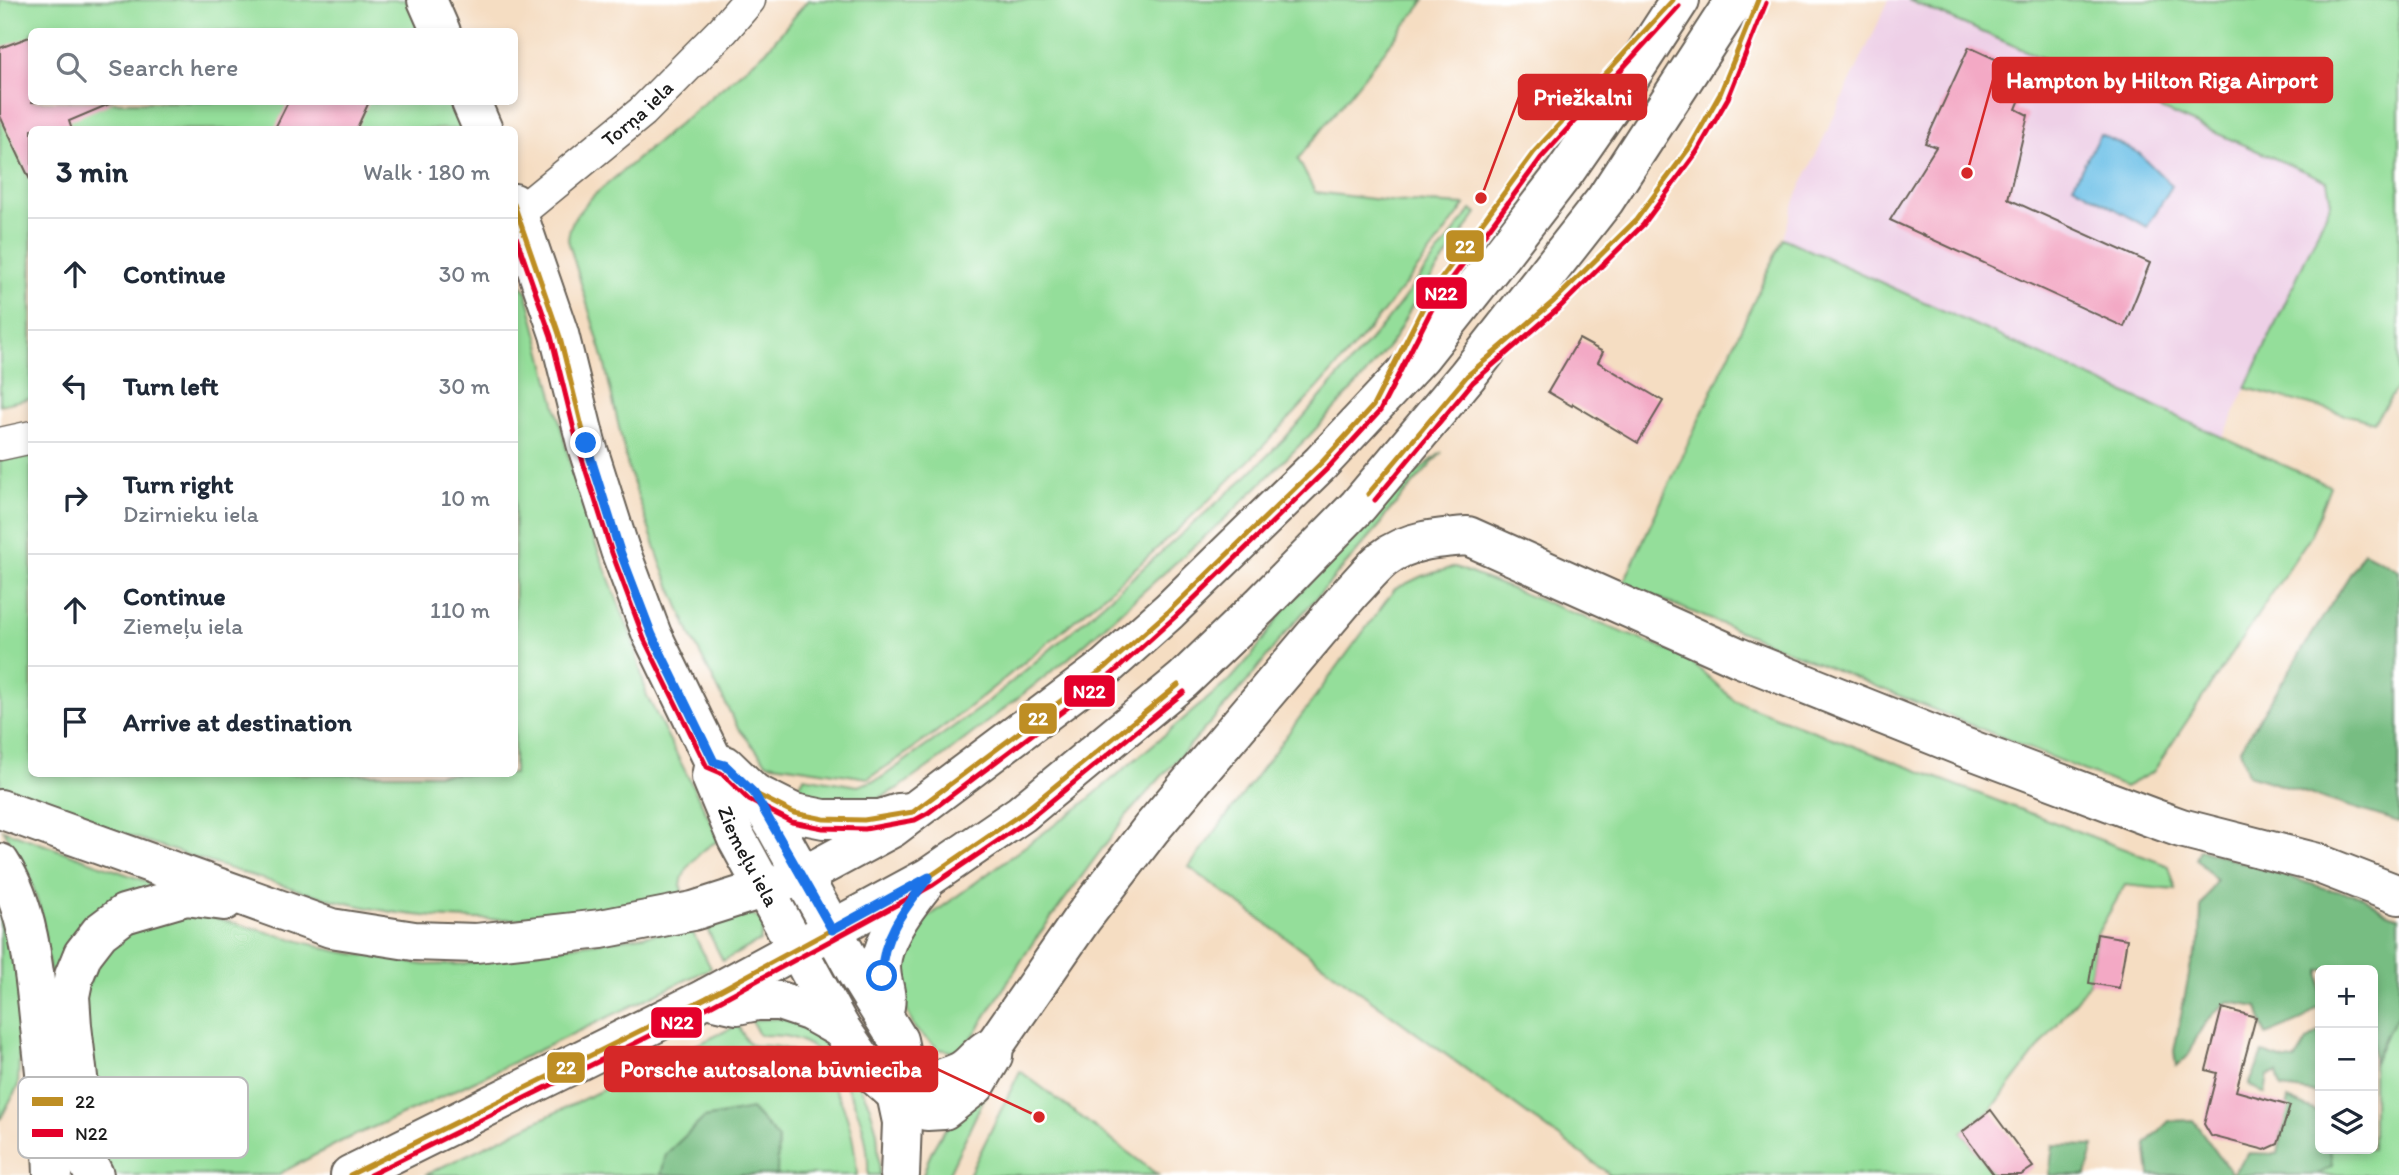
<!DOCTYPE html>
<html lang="en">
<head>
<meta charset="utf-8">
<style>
  :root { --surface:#fff; --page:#f2f2f3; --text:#1f2937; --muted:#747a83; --line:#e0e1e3 }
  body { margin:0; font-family:Itim,sans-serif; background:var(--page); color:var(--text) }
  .controls { position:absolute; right:21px; bottom:21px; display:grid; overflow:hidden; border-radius:10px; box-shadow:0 4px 10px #0003 }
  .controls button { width:63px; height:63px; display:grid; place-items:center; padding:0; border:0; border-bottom:2px solid var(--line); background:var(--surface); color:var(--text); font:35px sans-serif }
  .stop { position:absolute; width:21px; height:21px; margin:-16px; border:5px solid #1a73e8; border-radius:50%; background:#fff }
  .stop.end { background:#1a73e8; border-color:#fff; box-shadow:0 2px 7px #0008 }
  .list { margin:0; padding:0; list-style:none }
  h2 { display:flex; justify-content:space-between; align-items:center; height:91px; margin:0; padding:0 28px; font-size:30px }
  h2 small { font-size:23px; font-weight:400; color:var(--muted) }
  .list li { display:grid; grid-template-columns:46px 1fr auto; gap:21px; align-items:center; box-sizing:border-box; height:112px; padding:0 28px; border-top:2px solid var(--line) }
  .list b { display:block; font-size:26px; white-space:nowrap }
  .list p { margin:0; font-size:23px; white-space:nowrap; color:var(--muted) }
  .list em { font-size:23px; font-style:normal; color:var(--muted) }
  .icon { flex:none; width:38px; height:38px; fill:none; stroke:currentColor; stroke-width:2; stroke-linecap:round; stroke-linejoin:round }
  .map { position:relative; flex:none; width:2399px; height:1175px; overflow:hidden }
  .search { position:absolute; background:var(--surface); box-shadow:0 4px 10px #0003; left:28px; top:28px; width:490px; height:77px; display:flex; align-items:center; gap:18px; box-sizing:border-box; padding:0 24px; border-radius:10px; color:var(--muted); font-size:26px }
  .panel { position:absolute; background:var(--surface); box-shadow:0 4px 10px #0003; left:28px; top:126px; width:490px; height:651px; border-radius:10px }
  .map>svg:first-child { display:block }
  .built { fill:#eed0e7 }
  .green { fill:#94de9a; stroke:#587d5b; stroke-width:2 }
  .forest { fill:#77bd82; stroke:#4a6c4f; stroke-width:2 }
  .water { fill:#6bbfe7; stroke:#446e82; stroke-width:2 }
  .building { fill:#f3a9c5 }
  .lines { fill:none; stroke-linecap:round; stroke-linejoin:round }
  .street-casing { stroke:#686056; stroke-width:35 }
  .secondary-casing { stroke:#686056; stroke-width:42 }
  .primary-casing { stroke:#686056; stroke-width:42 }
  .street { stroke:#fff; stroke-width:32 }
  .secondary { stroke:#fff; stroke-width:38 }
  .primary { stroke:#fff; stroke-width:38 }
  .bus-1-casing { stroke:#fff; stroke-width:10 }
  .bus-2-casing { stroke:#fff; stroke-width:10 }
  .bus-1 { stroke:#be8e24; stroke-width:5 }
  .bus-2 { stroke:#e4002b; stroke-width:5 }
  .route { stroke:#1a73e8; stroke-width:9 }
  .labels { text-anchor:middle; stroke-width:5; stroke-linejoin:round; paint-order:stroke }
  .street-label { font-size:21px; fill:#1c1c1c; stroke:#fff }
  .key { fill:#fff; stroke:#bbb; stroke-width:2 }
  .key-label { font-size:19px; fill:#1c1c1c }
  .leader { fill:none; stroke:#d62828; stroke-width:2.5 }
  .callout-dot { fill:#d62828; stroke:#fff; stroke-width:2.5 }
  .callout { fill:#d62828; stroke:#d62828; stroke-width:2.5 }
  .callout-label { font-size:23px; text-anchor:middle; font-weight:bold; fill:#fff }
  .line-badge { stroke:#fff; stroke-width:2.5 }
  .badge-label { font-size:19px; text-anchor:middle; font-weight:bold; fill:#fff }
</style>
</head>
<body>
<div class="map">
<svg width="2399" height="1175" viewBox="0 0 2399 1175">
  <rect width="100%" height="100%" fill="#fff"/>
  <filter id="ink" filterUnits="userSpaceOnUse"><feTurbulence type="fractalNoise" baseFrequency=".0143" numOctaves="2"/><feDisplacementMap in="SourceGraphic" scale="14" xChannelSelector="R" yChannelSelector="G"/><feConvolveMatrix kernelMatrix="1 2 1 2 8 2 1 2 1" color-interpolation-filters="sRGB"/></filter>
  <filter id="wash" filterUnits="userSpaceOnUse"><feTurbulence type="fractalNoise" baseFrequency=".00686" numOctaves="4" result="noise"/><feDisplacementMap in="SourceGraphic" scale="28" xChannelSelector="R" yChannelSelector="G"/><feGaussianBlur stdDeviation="1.57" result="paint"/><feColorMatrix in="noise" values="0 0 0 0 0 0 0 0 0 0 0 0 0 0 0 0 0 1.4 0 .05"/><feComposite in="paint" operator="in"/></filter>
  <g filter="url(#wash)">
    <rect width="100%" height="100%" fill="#f5ddc2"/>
    <polygon class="built" points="1889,0 1908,0 2327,181 2331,203 2223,438 1783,238 1796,197"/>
    <g class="green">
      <polygon points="0,0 408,0 421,31 32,32 32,102 451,102 463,129 32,130 31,398 0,405"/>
      <path d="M808,0H1425L1298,159L1315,192L1389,201L1465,205C1346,372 1208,511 1050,641C992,689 933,739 868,778L767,763L738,728L691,636L661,564L628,467L603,357L568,240C569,221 580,210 593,196L766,51Z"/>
      <polygon points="1908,0 2399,0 2399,385 2374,422 2246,388 2331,203 2327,181"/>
      <polygon points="1471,210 1477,213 1413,304 1394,339 1362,379 1311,434 1230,514 1069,658 941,758 900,787 876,800 789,801 804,777 858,786 881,778 984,705 1078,626 1248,475 1286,437 1385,323"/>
      <polygon points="1783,238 2330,486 2311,535 2153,772 2125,787 1623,584"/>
      <path d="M515,279L526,290L573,474L594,540L632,638L647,696L712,824L718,841C703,848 683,867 681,885C681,889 682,893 683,897C595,917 505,925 415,915C357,909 301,891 246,874C163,848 82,819 0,792V460L31,454L32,774H514Z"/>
      <polygon points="1442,452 1384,517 1382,523 1282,637 1246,683 1127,815 1032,944 974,1035 958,1053 939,1049 915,1029 900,996 896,961 903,943 927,918 1079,807 1232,678 1253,654 1283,611 1379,508 1409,478"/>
      <polygon points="1455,567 1686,657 1735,701 2169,866 2176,890 2125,885 2097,934 2089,983 1991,1110 1962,1132 1994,1175 1608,1175 1608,1173 1189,867 1395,589 1422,576"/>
      <polygon points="3,830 151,883 152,890 93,922 73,1133 41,913 28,872"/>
      <polygon points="0,887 22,983 18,1086 0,1120"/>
      <polygon points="746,913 759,918 764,926 760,941 723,961 705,925"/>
      <polygon points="201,914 336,951 425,965 466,964 507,955 691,929 711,968 424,1105 342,1141 277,1175 112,1175 96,1136 83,996 103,951 156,915"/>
      <polygon points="2399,1014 2399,1175 2317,1175 2331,1166 2330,1149 2373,1149 2373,1065 2387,1032"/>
      <path d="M783,1018L827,1040L856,1078L869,1104L877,1132L880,1175H868C870,1128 846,1062 801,1041C788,1035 773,1035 759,1035L751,1020Z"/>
      <path d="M738,1025C753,1056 752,1041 779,1047C837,1059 854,1124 857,1175H425Z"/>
      <polygon points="1020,1071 1158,1175 969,1175"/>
      <path d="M987,1092L948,1175H923C934,1136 954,1115 987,1092Z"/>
    </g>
    <g class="forest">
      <polygon points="2364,552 2399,570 2399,822 2248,775 2240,749"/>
      <path d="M2200,849L2327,889L2363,896L2386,912L2399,917V1014L2387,1032L2373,1065V970H2320V1005L2302,1020L2266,1035L2258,1007L2228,1002C2215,1012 2205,1021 2198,1035C2188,1053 2194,1053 2176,1066L2174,1051L2191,964L2200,942L2201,907L2216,880L2196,859Z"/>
      <polygon points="2320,1031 2320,1093 2281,1088 2277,1073 2268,1075 2265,1094 2249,1085 2263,1053 2284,1060 2295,1061 2307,1041"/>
      <polygon points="2288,1099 2320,1113 2320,1149 2330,1149 2332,1166 2317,1175 2150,1175 2146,1144 2169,1121 2193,1120 2232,1174 2249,1153 2278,1154"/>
      <polygon points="751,1109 778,1138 777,1175 661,1175 666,1154 704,1118"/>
      <polygon points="2053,1145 2094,1146 2086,1175 2049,1175"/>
    </g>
    <polygon class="water" points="2100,134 2139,153 2172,186 2147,227 2073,185"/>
    <g id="blocks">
      <g class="building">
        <polygon points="32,36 32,102 114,102 69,121 72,130 32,130 32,184 0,116 0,48"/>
        <polygon points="1969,47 2030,75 2016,109 2028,115 2008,199 2150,263 2124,327 1890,220 1936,147 1925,143"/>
        <polygon points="288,102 369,102 356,130 274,130"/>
        <polygon points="1579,339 1603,352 1598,362 1663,401 1638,443 1573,404 1572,406 1548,392"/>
        <polygon points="2097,934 2127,939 2119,988 2089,983"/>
        <polygon points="2222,1008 2256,1017 2236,1091 2290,1106 2278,1144 2265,1150 2211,1136 2204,1124 2217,1073 2206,1070"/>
        <polygon points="1991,1110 2033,1167 2021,1175 1994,1175 1962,1132"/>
      </g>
    </g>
  </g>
  <g filter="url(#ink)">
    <use href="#blocks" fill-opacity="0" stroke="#686056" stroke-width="2"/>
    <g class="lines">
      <g class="street-casing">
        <g id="street">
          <path id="s1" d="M514,217L642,112L723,30L749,0"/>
          <polyline points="0,444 32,437"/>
        </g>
      </g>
      <g class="secondary-casing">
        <g id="secondary">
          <polyline points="427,0 441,32"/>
          <polyline points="471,102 483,130"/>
          <path id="s2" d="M514,203L559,334L586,443L620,550L652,635L714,762L711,777L737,839L841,1029L871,1072L896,1094L927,1111L944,1110L976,1085L993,1056L994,1046L1082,919L1151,829L1352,591C1362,581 1372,568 1383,559C1407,540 1438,538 1468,536L1738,657L1961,746L2153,818L2181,828L2314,862L2399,895"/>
          <polyline points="714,762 725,765 754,793 776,828 856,972 898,1040 903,1064 896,1094 902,1122 900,1175"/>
          <polyline points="754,793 794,813 824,819 880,819 899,813 913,812"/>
          <polyline points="706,998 737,1005 757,1001 779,1001 809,1011 841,1029"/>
          <path d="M896,1094C917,1084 938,1081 959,1072C971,1067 977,1054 989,1048"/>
        </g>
      </g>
      <g class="primary-casing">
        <g id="primary">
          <polyline points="0,809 331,928 414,941 476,943 601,929 693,911 803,876 892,828 1106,667 1169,611 1322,462 1421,356 1494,264 1565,172 1613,103 1680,0"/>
          <path d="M0,863C33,914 35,986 42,1045C47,1089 52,1132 53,1175"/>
          <path d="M883,1014C890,993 881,987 881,966C882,939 907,905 923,885"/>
          <polyline points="94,1175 88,1163 72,1026 70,996 74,976 83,954 100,932 124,914 186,896 224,901"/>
          <polyline points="350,1175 706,998 929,877 1021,814 1183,680 1261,605 1358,506 1467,376 1605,200 1735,0"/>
        </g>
      </g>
      <use href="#street" class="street"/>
      <use href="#secondary" class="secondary"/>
      <use href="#primary" class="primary"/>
      <g class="bus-1-casing">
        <g id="bus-1">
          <polyline points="514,204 559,334 586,443 620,550 652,635 714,762 725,765 754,793 794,813 824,819 864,820 913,812 1106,667 1169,611 1322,462 1373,406 1430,294 1534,152 1673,0"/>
          <polyline points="1368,494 1467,376 1554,301 1636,220 1690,147 1720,94 1758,0"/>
          <polyline points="350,1175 706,998 929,877 1021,814 1178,685"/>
        </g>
      </g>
      <g class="bus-2-casing">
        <g id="bus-2">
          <polyline points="514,231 551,336 578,446 612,553 644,639 707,767 721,773 749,800 792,822 823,828 865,829 915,820 928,813 1112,674 1175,617 1328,468 1380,411 1437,299 1541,158 1679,6"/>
          <polyline points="1375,500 1473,382 1560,307 1643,225 1697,152 1728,98 1766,3"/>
          <polyline points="370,1175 710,1006 933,885 1027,821 1184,692"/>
        </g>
      </g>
      <use href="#bus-1" class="bus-1"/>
      <use href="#bus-2" class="bus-2"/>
    </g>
  </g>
  <g class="lines" filter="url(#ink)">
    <path class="route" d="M586,443L620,551L652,635L714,762L725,765L754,793L832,930L929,877C907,906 880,938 882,976"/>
  </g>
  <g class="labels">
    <g class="street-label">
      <text dy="7" stroke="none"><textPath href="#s1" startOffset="161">Torņa iela</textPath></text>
      <text dy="7" stroke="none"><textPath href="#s2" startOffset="698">Ziemeļu iela</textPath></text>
    </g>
  </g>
  <rect x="18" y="1077" width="230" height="81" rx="10" class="key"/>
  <rect x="32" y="1097" width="31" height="9" fill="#be8e24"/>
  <rect x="32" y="1129" width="31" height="8" fill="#e4002b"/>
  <g class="key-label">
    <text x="75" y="1108">22</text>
    <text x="75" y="1140">N22</text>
  </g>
  <path class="leader" d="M1967 173L1993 80M1481 198L1519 97M1039 1117L937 1069"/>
  <g class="callout-dot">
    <circle cx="1967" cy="173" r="7"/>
    <circle cx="1481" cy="198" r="7"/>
    <circle cx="1039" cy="1117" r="7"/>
  </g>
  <g class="callout">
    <rect x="1993" y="58" width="339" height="44" rx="7"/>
    <rect x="1519" y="75" width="127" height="44" rx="7"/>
    <rect x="605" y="1047" width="332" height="44" rx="7"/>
  </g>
  <g class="callout-label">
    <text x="2162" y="88">Hampton by Hilton Riga Airport</text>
    <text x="1583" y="105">Priežkalni</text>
    <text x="771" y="1077">Porsche autosalona būvniecība</text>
  </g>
  <g class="line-badge">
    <rect x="1445" y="229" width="40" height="34" rx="7" fill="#be8e24"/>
    <rect x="1415" y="276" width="53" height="34" rx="7" fill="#e4002b"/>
    <rect x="1063" y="674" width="53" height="34" rx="7" fill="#e4002b"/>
    <rect x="1018" y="702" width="40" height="33" rx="7" fill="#be8e24"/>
    <rect x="650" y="1006" width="53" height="33" rx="7" fill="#e4002b"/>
    <rect x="546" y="1051" width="40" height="33" rx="7" fill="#be8e24"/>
  </g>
  <g class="badge-label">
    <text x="1465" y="253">22</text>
    <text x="1441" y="300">N22</text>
    <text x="1089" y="698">N22</text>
    <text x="1038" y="725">22</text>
    <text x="677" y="1029">N22</text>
    <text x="566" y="1074">22</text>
  </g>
</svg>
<div class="controls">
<button>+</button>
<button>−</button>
<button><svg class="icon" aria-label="layers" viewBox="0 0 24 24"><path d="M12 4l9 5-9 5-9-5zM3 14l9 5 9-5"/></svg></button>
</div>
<div class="stop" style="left:882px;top:976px"></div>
<div class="stop end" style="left:586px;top:443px"></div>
<div class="search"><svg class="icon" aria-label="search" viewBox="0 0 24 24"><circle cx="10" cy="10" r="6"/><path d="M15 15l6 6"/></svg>Search here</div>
<section class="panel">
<h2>3 min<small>Walk · 180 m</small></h2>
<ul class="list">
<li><svg class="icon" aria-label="ahead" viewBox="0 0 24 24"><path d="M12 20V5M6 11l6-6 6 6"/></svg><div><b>Continue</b></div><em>30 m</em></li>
<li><svg class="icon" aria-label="left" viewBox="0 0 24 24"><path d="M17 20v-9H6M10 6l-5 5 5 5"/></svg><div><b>Turn left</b></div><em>30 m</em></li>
<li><svg class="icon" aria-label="right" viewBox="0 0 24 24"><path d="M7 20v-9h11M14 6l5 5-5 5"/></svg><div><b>Turn right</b><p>Dzirnieku iela</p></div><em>10 m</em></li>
<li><svg class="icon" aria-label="ahead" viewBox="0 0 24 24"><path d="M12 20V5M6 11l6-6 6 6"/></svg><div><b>Continue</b><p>Ziemeļu iela</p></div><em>110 m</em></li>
<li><svg class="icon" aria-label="arrive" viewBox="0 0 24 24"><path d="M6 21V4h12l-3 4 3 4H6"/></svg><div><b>Arrive at destination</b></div></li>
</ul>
</section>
</div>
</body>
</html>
